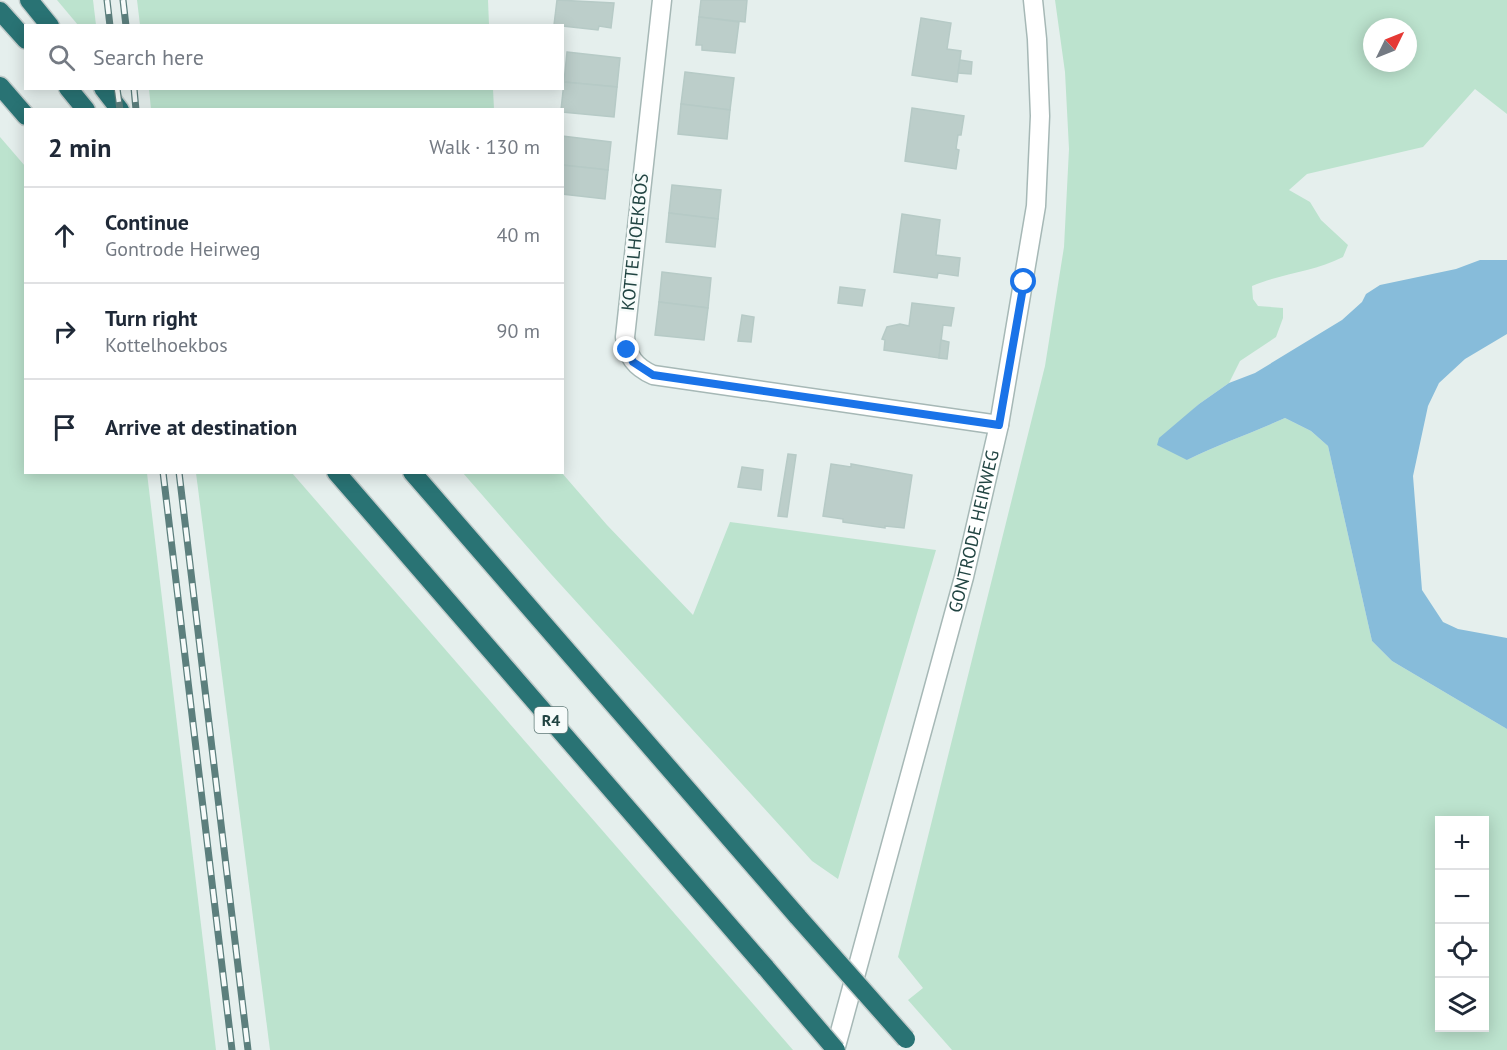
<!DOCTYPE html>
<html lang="en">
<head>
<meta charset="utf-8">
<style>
  :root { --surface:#fff; --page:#f6f6f7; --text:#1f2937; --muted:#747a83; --line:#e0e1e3 }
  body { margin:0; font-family:"PT Sans",sans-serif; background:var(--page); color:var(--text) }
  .controls { position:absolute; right:18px; bottom:18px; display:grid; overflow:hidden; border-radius:0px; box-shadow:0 3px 15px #0003 }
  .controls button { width:54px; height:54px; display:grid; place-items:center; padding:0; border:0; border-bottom:2px solid var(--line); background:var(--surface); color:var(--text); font:30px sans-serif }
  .compass { position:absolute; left:1363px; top:18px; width:54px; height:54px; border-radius:50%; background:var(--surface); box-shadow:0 3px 15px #0003; rotate:47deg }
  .stop { position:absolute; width:18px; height:18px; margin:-14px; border:4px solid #1a73e8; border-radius:50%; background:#fff }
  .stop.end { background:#1a73e8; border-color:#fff; box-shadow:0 2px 6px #0008 }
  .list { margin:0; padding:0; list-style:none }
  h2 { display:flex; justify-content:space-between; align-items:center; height:78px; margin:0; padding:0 24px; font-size:26px }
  h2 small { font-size:20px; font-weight:400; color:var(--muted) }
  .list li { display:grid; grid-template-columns:39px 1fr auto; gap:18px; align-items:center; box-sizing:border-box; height:96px; padding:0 24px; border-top:2px solid var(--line) }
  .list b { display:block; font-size:22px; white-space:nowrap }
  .list p { margin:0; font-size:20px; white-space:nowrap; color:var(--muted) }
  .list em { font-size:20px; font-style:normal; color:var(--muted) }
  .icon { flex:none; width:33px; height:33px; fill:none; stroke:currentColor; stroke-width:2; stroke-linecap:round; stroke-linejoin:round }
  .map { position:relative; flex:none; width:1507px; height:1050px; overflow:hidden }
  .search { position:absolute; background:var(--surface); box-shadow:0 3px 15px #0003; left:24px; top:24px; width:540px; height:66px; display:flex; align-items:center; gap:15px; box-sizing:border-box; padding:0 21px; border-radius:0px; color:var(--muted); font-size:22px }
  .panel { position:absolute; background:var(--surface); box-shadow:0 3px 15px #0003; left:24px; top:108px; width:540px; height:366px; border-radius:0px }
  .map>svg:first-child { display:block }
  .green { fill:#bce3ce; fill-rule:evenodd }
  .water { fill:#87bcda }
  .building { fill:#bcceca; stroke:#b6cac6; stroke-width:1.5 }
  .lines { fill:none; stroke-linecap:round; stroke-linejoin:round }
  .minor-casing { stroke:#a6b8b6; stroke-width:21 }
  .highway-casing { stroke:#c1cbca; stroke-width:21 }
  .minor { stroke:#fff; stroke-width:18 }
  .highway { stroke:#297374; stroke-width:18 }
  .rail-casing { stroke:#5c7f7d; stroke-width:7 }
  .rail { stroke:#f6fbfa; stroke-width:4.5; stroke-dasharray:14; stroke-linecap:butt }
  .highway-bridge-casing { stroke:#c1cbca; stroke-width:21; stroke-linecap:butt }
  .highway-bridge { stroke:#297374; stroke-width:18 }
  .route { stroke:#1a73e8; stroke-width:8 }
  .labels { text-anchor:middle; stroke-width:5; stroke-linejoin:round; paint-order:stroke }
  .shield { fill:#f6fbfa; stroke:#617b79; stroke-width:1.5 }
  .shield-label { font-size:16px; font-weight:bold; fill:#214442 }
  .street-label { font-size:18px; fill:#214442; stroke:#f6fbfa }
</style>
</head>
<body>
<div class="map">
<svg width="1507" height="1050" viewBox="0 0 1507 1050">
  <rect width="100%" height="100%" fill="#e5efed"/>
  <g class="green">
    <polygon points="57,0 93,0 96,25 78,25"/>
    <polygon points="137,0 488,0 489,25 140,25"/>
    <path d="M1055,0H1507V114L1475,89L1423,147L1307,174L1289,190L1310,202L1321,220L1348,245L1343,257C1314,272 1282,273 1252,286L1253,299L1258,306L1283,308V318L1276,337L1240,361L1229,383L1199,404L1184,418L1187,460C1219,444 1252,433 1285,418L1311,431L1328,446L1372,641L1392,661L1507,729V1050H952L908,1000L923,988L898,957L1045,366L1064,247L1069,149L1065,72ZM1372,27H1408V63H1372ZM1440,820H1484V1028H1440Z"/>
    <polygon points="149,89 493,89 494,109 151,109"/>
    <polygon points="0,137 25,166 26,472 147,473 216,1050 0,1050"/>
    <polygon points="196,473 292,473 793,1050 270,1050"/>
    <polygon points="463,473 562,473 607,525 693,615 730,522 936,550 838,879 812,861 551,574"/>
  </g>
  <path class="water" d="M1480,260H1507V334L1465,359L1439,383L1428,406L1413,476L1422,590L1443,622L1458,629L1507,638V729L1392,661L1372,641L1328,446L1311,431L1285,418C1252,433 1219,444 1187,460L1157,445L1159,438L1199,404L1229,383L1255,373L1342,320L1362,302L1366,294L1380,285L1456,269Z"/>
  <g class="building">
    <polygon points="557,0 614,3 611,28 599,26 598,30 554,25"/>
    <polygon points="701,0 747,0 745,22 699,17"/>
    <polygon points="699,17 739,22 735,53 702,50 702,45 696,45"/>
    <polygon points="921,18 951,23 947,49 961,51 957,82 912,75"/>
    <polygon points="567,52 620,58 617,87 564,82"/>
    <polygon points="960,60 972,62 971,74 958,73"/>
    <polygon points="685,72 734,78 730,110 681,104"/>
    <polygon points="564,82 617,87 614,117 562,112 561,110"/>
    <polygon points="681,104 730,110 727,139 678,134"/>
    <polygon points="912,108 964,116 961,135 958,135 956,149 959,150 956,169 905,161"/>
    <polygon points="562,136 611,142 608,170 562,165"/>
    <polygon points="562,165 608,170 605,199 562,194"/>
    <polygon points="672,185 721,190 718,219 669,213"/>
    <polygon points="669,213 718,219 715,247 666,242"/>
    <polygon points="902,214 940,220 936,255 960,258 958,276 938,273 937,278 894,272"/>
    <polygon points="662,272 711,278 708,308 659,302"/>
    <polygon points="840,287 865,290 862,306 838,303"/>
    <polygon points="659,302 708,308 704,340 655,335"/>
    <polygon points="912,303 954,308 951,326 943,325 939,358 884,350 885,340 882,339 887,327 900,324 909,326"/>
    <polygon points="742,315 754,317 751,342 738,341"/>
    <polygon points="941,340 949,342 947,359 939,358"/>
    <polygon points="788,454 796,455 787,517 778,516"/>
    <polygon points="831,464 851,467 851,464 912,475 904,528 885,526 885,528 843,522 843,519 823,516"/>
    <polygon points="742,467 763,470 761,490 738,487"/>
  </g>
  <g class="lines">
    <g class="minor-casing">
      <g id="minor">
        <path d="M662,0L625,337C627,356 635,367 653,375L999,425"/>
        <path id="s1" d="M835,1050L964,577L999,425L1036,206L1040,116L1037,39L1033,0"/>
      </g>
    </g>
    <g class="highway-casing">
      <g id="highway">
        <polyline points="29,0 50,26"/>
        <polyline points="0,11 26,40"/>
        <polyline points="0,86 26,116"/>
        <polyline points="68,88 86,110"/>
        <polyline points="103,88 120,110"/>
        <polyline points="336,472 766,968"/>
        <polyline points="412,472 798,917"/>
      </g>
    </g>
    <use href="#minor" class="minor"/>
    <use href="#highway" class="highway"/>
    <g class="rail-casing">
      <g id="rail">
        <polyline points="107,0 110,26"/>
        <polyline points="123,0 126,26"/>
        <polyline points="117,88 120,110"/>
        <polyline points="134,88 136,110"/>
        <polyline points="163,472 232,1050"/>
        <polyline points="179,472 248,1050"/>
      </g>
    </g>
    <use href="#rail" class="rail"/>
    <g class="highway-bridge-casing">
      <g id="highway-bridge">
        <polyline points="798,917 906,1039"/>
        <polyline points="766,968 836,1050"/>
      </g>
    </g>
    <use href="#highway-bridge" class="highway-bridge"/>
  </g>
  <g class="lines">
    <polyline class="route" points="627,350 633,362 653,375 999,425 1024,282"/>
  </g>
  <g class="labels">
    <rect class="shield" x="534.5" y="707" width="33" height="26" rx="4.5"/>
    <g class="shield-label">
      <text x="551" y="726">R4</text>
    </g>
    <g class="street-label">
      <text transform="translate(635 242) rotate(-84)" y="6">KOTTELHOEKBOS</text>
      <text dy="6" stroke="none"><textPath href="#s1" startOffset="537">GONTRODE HEIRWEG</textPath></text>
    </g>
  </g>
</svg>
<div class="controls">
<button>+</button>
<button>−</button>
<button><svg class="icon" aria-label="locate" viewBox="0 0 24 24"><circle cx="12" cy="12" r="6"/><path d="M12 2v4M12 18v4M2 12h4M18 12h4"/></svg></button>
<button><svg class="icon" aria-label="layers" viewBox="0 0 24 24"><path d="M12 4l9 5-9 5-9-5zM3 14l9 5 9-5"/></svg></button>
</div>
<svg class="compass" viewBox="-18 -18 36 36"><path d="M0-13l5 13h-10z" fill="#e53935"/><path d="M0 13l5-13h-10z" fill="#747a83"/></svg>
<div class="stop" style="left:1024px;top:282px"></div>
<div class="stop end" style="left:627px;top:350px"></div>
<div class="search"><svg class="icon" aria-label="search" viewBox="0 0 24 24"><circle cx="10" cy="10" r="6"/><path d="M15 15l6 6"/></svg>Search here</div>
<section class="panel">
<h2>2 min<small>Walk · 130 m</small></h2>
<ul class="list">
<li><svg class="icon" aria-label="ahead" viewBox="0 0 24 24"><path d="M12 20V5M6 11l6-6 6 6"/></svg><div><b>Continue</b><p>Gontrode Heirweg</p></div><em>40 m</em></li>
<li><svg class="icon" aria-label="right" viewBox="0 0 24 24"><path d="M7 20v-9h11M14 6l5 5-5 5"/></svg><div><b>Turn right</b><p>Kottelhoekbos</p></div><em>90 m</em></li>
<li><svg class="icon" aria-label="arrive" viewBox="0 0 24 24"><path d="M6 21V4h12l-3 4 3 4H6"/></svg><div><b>Arrive at destination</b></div></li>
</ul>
</section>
</div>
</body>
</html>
